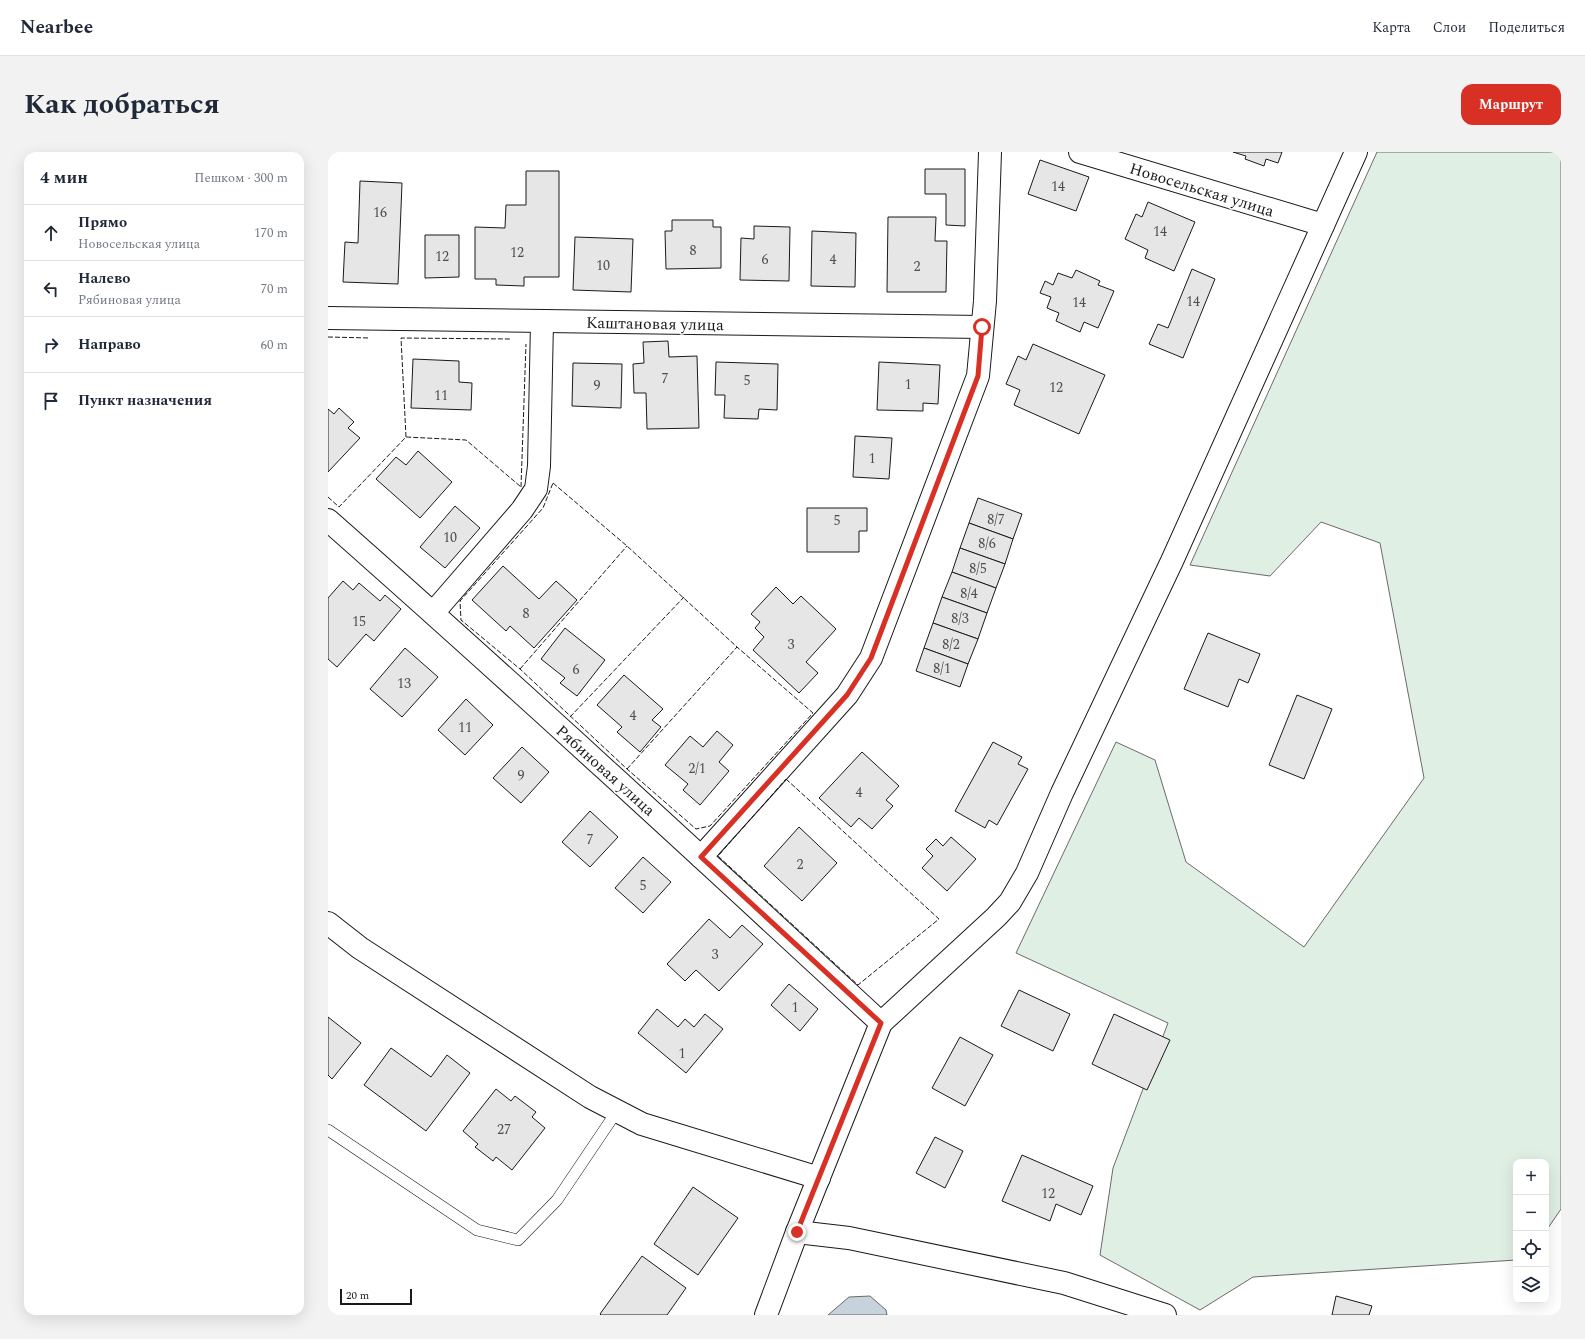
<!DOCTYPE html>
<html lang="ru">
<head>
<meta charset="utf-8">
<style>
  :root { --surface:#fff; --page:#f2f2f3; --text:#1f2937; --muted:#747a83; --line:#e0e1e3; --accent:#d93025 }
  body { margin:0; font-family:Spectral,serif; background:var(--page); color:var(--text) }
  .controls { position:absolute; right:12px; bottom:12px; display:grid; overflow:hidden; border-radius:8px; box-shadow:0 4px 16px #0002 }
  .controls button { width:36px; height:36px; display:grid; place-items:center; padding:0; border:0; border-bottom:1px solid var(--line); background:var(--surface); color:var(--text); font:20px sans-serif }
  .scale { position:absolute; left:12px; bottom:10px; width:72px; box-sizing:border-box; padding-left:4px; border:2px solid #1a1a1a; border-top:0; font-size:11px; line-height:14px; white-space:nowrap; color:#1a1a1a; -webkit-text-stroke:3px #fff; paint-order:stroke }
  .stop { position:absolute; width:12px; height:12px; margin:-9px; border:3px solid #d93025; border-radius:50%; background:#fff }
  .stop.end { background:#d93025; border-color:#fff; box-shadow:0 1px 4px #0008 }
  .list { margin:0; padding:0; list-style:none }
  h2 { display:flex; justify-content:space-between; align-items:center; height:52px; margin:0; padding:0 16px; font-size:17px }
  h2 small { font-size:13px; font-weight:400; color:var(--muted) }
  .list li { display:grid; grid-template-columns:26px 1fr auto; gap:12px; align-items:center; box-sizing:border-box; height:56px; padding:0 16px; border-top:1px solid var(--line) }
  .list b { display:block; font-size:15px; white-space:nowrap }
  .list p { margin:0; font-size:13px; white-space:nowrap; color:var(--muted) }
  .list em { font-size:13px; font-style:normal; color:var(--muted) }
  .icon { flex:none; width:22px; height:22px; fill:none; stroke:currentColor; stroke-width:2; stroke-linecap:round; stroke-linejoin:round }
  .map { position:relative; flex:none; width:1233px; height:1163px; overflow:hidden; border-radius:12px }
  header { display:flex; align-items:center; gap:24px; box-sizing:border-box; height:56px; padding:0 20px; background:var(--surface); border-bottom:1px solid var(--line) }
  header strong { font-size:19px }
  nav { display:flex; gap:22px; margin-inline-start:auto; font-size:14px }
  .intro { display:flex; align-items:center; justify-content:space-between; box-sizing:border-box; height:96px; padding:0 24px }
  h1 { margin:0; font-size:28px }
  .button { padding:10px 18px; border-radius:12px; background:var(--accent); color:#fff; font-size:14px; font-weight:700 }
  main { display:flex; gap:24px; padding:0 24px }
  aside { flex:1; background:var(--surface); border-radius:12px; box-shadow:0 4px 16px #0002 }
  .map>svg:first-child { display:block }
  .green { fill:#e0efe3; stroke:#6a6a6a }
  .water { fill:#c6d2dc; stroke:#6a6a6a }
  .building { fill:#e6e6e6; stroke:#1a1a1a }
  .lines { fill:none; stroke-linecap:round; stroke-linejoin:round }
  .service-casing { stroke:#1a1a1a; stroke-width:12 }
  .minor-casing { stroke:#1a1a1a; stroke-width:24 }
  .service { stroke:#fff; stroke-width:11 }
  .minor { stroke:#fff; stroke-width:22 }
  .fence { stroke:#1a1a1a; stroke-width:1; stroke-dasharray:5 2; stroke-linecap:butt }
  .route { stroke:#d93025; stroke-width:5 }
  .labels { text-anchor:middle; stroke-width:3; stroke-linejoin:round; paint-order:stroke }
  .number-label { font-size:14px; fill:#4d4d4d }
  .street-label { font-size:16px; fill:#1a1a1a; stroke:#fff }
</style>
</head>
<body>
<header>
<strong>Nearbee</strong>
<nav><a>Карта</a><a>Слои</a><a>Поделиться</a></nav>
</header>
<div class="intro"><h1>Как добраться</h1><a class="button">Маршрут</a></div>
<main>
<aside>
<h2>4 мин<small>Пешком · 300 m</small></h2>
<ul class="list">
<li><svg class="icon" aria-label="ahead" viewBox="0 0 24 24"><path d="M12 20V5M6 11l6-6 6 6"/></svg><div><b>Прямо</b><p>Новосельская улица</p></div><em>170 m</em></li>
<li><svg class="icon" aria-label="left" viewBox="0 0 24 24"><path d="M17 20v-9H6M10 6l-5 5 5 5"/></svg><div><b>Налево</b><p>Рябиновая улица</p></div><em>70 m</em></li>
<li><svg class="icon" aria-label="right" viewBox="0 0 24 24"><path d="M7 20v-9h11M14 6l5 5-5 5"/></svg><div><b>Направо</b></div><em>60 m</em></li>
<li><svg class="icon" aria-label="arrive" viewBox="0 0 24 24"><path d="M6 21V4h12l-3 4 3 4H6"/></svg><div><b>Пункт назначения</b></div></li>
</ul>
</aside>
<div class="map">
<svg width="1233" height="1163" viewBox="0 0 1233 1163">
  <rect width="100%" height="100%" fill="#fff"/>
  <polygon class="green" points="1049,0 1233,0 1233,1057 1218,1079 1218,1010 1188,1010 1188,1108 925,1125 872,1158 772,1103 785,1016 840,871 688,801 788,590 827,608 858,710 976,795 1096,626 1052,391 993,370 942,424 862,413"/>
  <polygon class="water" points="542,1144 558,1158 559,1163 500,1163 521,1145"/>
  <g class="building">
    <polygon points="905,0 954,0 950,11 938,7 936,14 917,7 918,4"/>
    <polygon points="712,8 761,25 748,59 700,42"/>
    <polygon points="597,17 637,17 637,74 618,73 618,42 597,42"/>
    <polygon points="198,19 231,19 231,125 196,125 196,134 168,133 168,127 147,127 147,75 177,76 178,53 198,53"/>
    <polygon points="32,29 74,31 70,132 15,130 17,90 30,91"/>
    <polygon points="820,50 867,70 846,119 817,106 820,98 797,87 808,62 814,65"/>
    <polygon points="560,65 608,65 607,89 619,89 618,140 559,140"/>
    <polygon points="344,68 385,68 385,75 393,75 393,116 338,117 337,79 344,79"/>
    <polygon points="426,74 462,75 461,129 412,128 413,86 426,87"/>
    <polygon points="484,79 528,81 527,135 483,134"/>
    <polygon points="97,83 131,83 131,125 97,126"/>
    <polygon points="247,85 305,87 303,140 245,138"/>
    <polygon points="864,117 887,127 855,206 821,192 830,172 840,176"/>
    <polygon points="748,118 772,129 770,133 786,139 770,176 756,170 752,180 728,169 731,161 719,156 723,145 712,141 717,129 725,133 730,121 744,126"/>
    <polygon points="340,189 341,205 369,204 371,276 319,277 318,241 306,241 305,212 316,211 315,190"/>
    <polygon points="705,192 777,223 751,282 686,253 692,238 678,232 690,204 698,208"/>
    <polygon points="85,207 131,209 131,230 144,231 143,258 83,256"/>
    <polygon points="388,210 450,212 449,258 431,257 430,267 396,266 397,243 387,243"/>
    <polygon points="551,210 612,213 610,252 595,251 595,259 549,258"/>
    <polygon points="245,211 294,212 293,256 244,254"/>
    <polygon points="11,256 26,270 20,276 32,286 0,320 0,257 6,262"/>
    <polygon points="527,284 564,286 561,327 525,325"/>
    <polygon points="90,299 124,330 92,366 48,327 68,305 78,313"/>
    <polygon points="650,346 694,362 685,387 641,371"/>
    <polygon points="127,354 152,376 117,416 92,395"/>
    <polygon points="479,356 539,356 539,379 531,379 531,400 479,400"/>
    <polygon points="641,371 685,387 677,412 632,396"/>
    <polygon points="632,396 677,412 668,436 624,420"/>
    <polygon points="175,414 211,447 228,429 249,448 206,496 182,474 178,479 144,448"/>
    <polygon points="624,420 668,436 659,461 614,445"/>
    <polygon points="15,429 25,438 31,431 52,449 57,443 73,457 46,489 38,482 9,515 0,507 0,446"/>
    <polygon points="448,435 465,452 473,444 508,477 478,510 490,521 471,541 425,498 436,485 427,476 432,470 423,462"/>
    <polygon points="614,445 659,461 650,487 605,471"/>
    <polygon points="605,471 650,487 640,512 596,496"/>
    <polygon points="237,476 277,508 249,544 232,531 237,526 213,507"/>
    <polygon points="880,481 932,502 920,531 911,527 900,555 856,537"/>
    <polygon points="77,496 110,525 74,565 42,537"/>
    <polygon points="596,496 640,512 632,535 588,519"/>
    <polygon points="296,523 335,557 324,568 333,575 312,600 289,580 294,575 269,553"/>
    <polygon points="969,543 1004,557 976,627 941,613"/>
    <polygon points="138,547 165,573 137,603 110,578"/>
    <polygon points="389,579 405,593 391,610 401,619 372,653 355,638 360,632 337,613 362,584 375,595"/>
    <polygon points="665,590 694,605 690,612 700,617 669,673 661,668 657,676 627,659"/>
    <polygon points="194,595 221,620 193,651 165,626"/>
    <polygon points="534,600 571,634 558,648 565,654 544,677 531,666 523,675 491,646"/>
    <polygon points="262,659 290,685 262,715 234,690"/>
    <polygon points="471,675 509,711 474,749 436,714"/>
    <polygon points="623,685 648,707 619,739 594,716 605,704 598,697 608,687 615,694"/>
    <polygon points="315,705 343,730 315,761 287,736"/>
    <polygon points="381,767 402,786 414,773 435,792 391,839 368,818 357,829 339,812"/>
    <polygon points="461,832 490,857 472,879 443,853"/>
    <polygon points="691,838 742,862 725,899 673,874"/>
    <polygon points="329,857 350,875 357,867 366,875 377,862 395,877 358,921 310,881"/>
    <polygon points="786,862 842,888 819,938 764,912"/>
    <polygon points="0,865 33,891 4,927 0,923"/>
    <polygon points="632,885 665,903 637,954 604,936"/>
    <polygon points="63,896 103,925 119,903 142,921 98,979 36,933"/>
    <polygon points="168,937 183,949 187,944 208,960 204,965 217,976 184,1018 168,1005 165,1009 147,995 150,992 135,979"/>
    <polygon points="607,985 635,999 617,1036 588,1021"/>
    <polygon points="694,1003 765,1034 753,1063 728,1052 722,1069 674,1049"/>
    <polygon points="365,1035 410,1066 370,1123 326,1092"/>
    <polygon points="314,1104 358,1136 339,1163 273,1163 272,1162"/>
    <polygon points="1008,1144 1044,1154 1041,1163 1004,1163"/>
  </g>
  <g class="lines">
    <g class="service-casing">
      <polyline id="service" points="0,978 149,1078 190,1088 229,1048 289,959"/>
    </g>
    <g class="minor-casing">
      <g id="minor">
        <polyline points="752,0 995,73"/>
        <polyline points="0,166 654,175"/>
        <path d="M0,368C187,533 370,702 553,871"/>
        <polyline points="105,461 194,358 208,337 211,314 214,170"/>
        <polyline points="373,705 519,543 543,506 650,224 657,149 662,0"/>
        <polyline points="0,771 32,796 262,945 314,972 491,1026"/>
        <polyline points="469,1080 521,1086 736,1131 837,1163"/>
        <polyline points="438,1163 469,1080 553,871 668,765 682,750 699,721 734,641 844,409 1028,0"/>
      </g>
    </g>
    <use href="#service" class="service"/>
    <use href="#minor" class="minor"/>
    <g class="fence">
      <polyline points="0,185 42,186"/>
      <polyline points="78,285 73,186 182,187"/>
      <polygon points="225,331 299,394 409,495 485,561 382,674 368,677 299,617 192,517 133,468 132,449 215,356"/>
      <polyline points="193,335 198,192"/>
      <polyline points="0,345 11,355 78,285 138,288 193,335"/>
      <polyline points="192,517 299,394"/>
      <polyline points="242,565 356,445"/>
      <polyline points="299,617 409,495"/>
      <polygon points="458,627 611,767 530,833 390,704"/>
    </g>
  </g>
  <g class="lines">
    <polyline class="route" points="469,1080 553,871 373,705 519,543 543,506 650,224 654,175"/>
  </g>
  <g class="labels">
    <g class="number-label">
      <text x="730" y="39">14</text>
      <text x="52" y="65">16</text>
      <text x="832" y="84">14</text>
      <text x="365" y="103">8</text>
      <text x="189" y="105">12</text>
      <text x="114" y="109">12</text>
      <text x="437" y="112">6</text>
      <text x="505" y="112">4</text>
      <text x="275" y="118">10</text>
      <text x="589" y="119">2</text>
      <text x="865" y="154">14</text>
      <text x="751" y="155">14</text>
      <text x="337" y="231">7</text>
      <text x="419" y="233">5</text>
      <text x="580" y="237">1</text>
      <text x="269" y="238">9</text>
      <text x="728" y="240">12</text>
      <text x="113" y="248">11</text>
      <text x="544" y="311">1</text>
      <text x="668" y="372">8/7</text>
      <text x="509" y="373">5</text>
      <text x="122" y="390">10</text>
      <text x="659" y="396">8/6</text>
      <text x="650" y="421">8/5</text>
      <text x="641" y="446">8/4</text>
      <text x="198" y="466">8</text>
      <text x="632" y="471">8/3</text>
      <text x="31" y="474">15</text>
      <text x="463" y="497">3</text>
      <text x="623" y="497">8/2</text>
      <text x="614" y="521">8/1</text>
      <text x="248" y="522">6</text>
      <text x="76" y="536">13</text>
      <text x="305" y="568">4</text>
      <text x="137" y="580">11</text>
      <text x="369" y="621">2/1</text>
      <text x="193" y="628">9</text>
      <text x="531" y="645">4</text>
      <text x="262" y="692">7</text>
      <text x="472" y="717">2</text>
      <text x="315" y="738">5</text>
      <text x="387" y="807">3</text>
      <text x="467" y="860">1</text>
      <text x="354" y="906">1</text>
      <text x="176" y="982">27</text>
      <text x="720" y="1046">12</text>
    </g>
    <g class="street-label">
      <text transform="translate(874 37) rotate(17)" y="6">Новосельская улица</text>
      <text transform="translate(327 171) rotate(1)" y="6">Каштановая улица</text>
      <text transform="translate(278 618) rotate(42)" y="6">Рябиновая улица</text>
    </g>
  </g>
</svg>
<div class="controls">
<button>+</button>
<button>−</button>
<button><svg class="icon" aria-label="locate" viewBox="0 0 24 24"><circle cx="12" cy="12" r="6"/><path d="M12 2v4M12 18v4M2 12h4M18 12h4"/></svg></button>
<button><svg class="icon" aria-label="layers" viewBox="0 0 24 24"><path d="M12 4l9 5-9 5-9-5zM3 14l9 5 9-5"/></svg></button>
</div>
<div class="scale">20 m</div>
<div class="stop" style="left:654px;top:175px"></div>
<div class="stop end" style="left:469px;top:1080px"></div>
</div>
</main>
</body>
</html>
